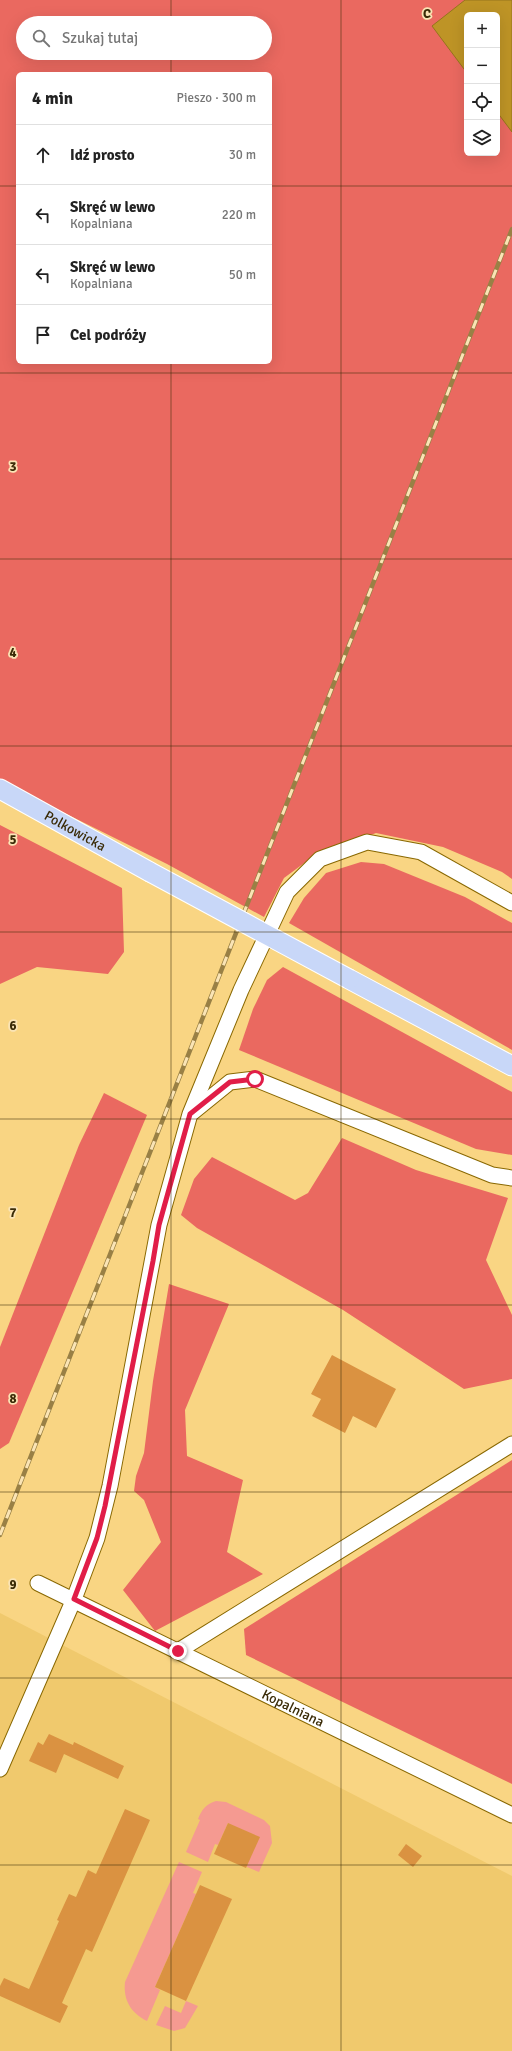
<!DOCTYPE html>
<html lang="pl">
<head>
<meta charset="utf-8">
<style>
  :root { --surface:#fff; --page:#f2f2f2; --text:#222; --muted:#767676; --line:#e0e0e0 }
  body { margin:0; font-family:Signika,sans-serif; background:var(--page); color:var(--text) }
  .controls { position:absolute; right:12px; top:12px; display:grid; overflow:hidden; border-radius:6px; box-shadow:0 4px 16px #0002 }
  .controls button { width:36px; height:36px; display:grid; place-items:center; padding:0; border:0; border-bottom:1px solid var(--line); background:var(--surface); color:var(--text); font:20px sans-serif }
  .stop { position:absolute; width:12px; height:12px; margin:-9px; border:3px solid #e11d48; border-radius:50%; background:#fff }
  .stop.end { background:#e11d48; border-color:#fff; box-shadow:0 1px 4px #0008 }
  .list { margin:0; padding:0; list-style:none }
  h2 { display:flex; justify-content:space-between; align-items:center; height:52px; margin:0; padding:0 16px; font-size:17px }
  h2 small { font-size:13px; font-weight:400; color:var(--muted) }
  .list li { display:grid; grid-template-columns:26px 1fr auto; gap:12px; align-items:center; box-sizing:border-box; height:60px; padding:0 16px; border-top:1px solid var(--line) }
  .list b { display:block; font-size:15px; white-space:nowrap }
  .list p { margin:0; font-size:13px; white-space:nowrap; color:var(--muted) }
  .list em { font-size:13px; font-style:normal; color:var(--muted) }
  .icon { flex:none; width:22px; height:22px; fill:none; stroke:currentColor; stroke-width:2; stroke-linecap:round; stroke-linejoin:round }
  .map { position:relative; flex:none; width:512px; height:2051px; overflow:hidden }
  .search { position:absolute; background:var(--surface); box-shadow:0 4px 16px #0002; left:16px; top:16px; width:256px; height:44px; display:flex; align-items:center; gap:10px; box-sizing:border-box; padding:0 14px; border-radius:22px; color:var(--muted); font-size:15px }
  .panel { position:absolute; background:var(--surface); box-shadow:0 4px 16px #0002; left:16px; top:72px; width:256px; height:292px; border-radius:6px }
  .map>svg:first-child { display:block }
  .built { fill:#f0c96d }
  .green { fill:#f59a91 }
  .forest { fill:#ea6960; fill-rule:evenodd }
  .water { fill:#be9426; stroke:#96741d }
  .building { fill:#da9241 }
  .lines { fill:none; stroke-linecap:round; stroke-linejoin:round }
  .minor-casing { stroke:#896802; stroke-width:17 }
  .major-casing { stroke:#fff; stroke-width:21 }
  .minor { stroke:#fff; stroke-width:15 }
  .major { stroke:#c8d7f8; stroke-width:19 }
  .rail-casing { stroke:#998045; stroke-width:4.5 }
  .rail { stroke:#fae4b5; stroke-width:3; stroke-dasharray:9; stroke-linecap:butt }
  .major-bridge-casing { stroke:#fff; stroke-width:21; stroke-linecap:butt }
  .major-bridge { stroke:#c8d7f8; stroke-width:19 }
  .route { stroke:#e11d48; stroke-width:5 }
  .grid { fill:none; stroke:#3a2b07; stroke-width:1; stroke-opacity:0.55 }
  .labels { text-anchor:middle; stroke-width:3.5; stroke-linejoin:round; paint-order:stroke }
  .street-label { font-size:14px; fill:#3a2b07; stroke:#fae4b5 }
  .grid-label { font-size:13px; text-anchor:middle; font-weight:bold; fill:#3a2b07; stroke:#fae4b5; stroke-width:3.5; stroke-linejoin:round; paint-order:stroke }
</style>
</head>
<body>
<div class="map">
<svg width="512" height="2051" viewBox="0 0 512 2051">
  <rect width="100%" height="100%" fill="#f9d583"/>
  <polygon class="built" points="0,1613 512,1876 512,2051 0,2051"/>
  <g class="green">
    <path d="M216,1801L226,1802L264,1820L270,1826L272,1843L259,1872L247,1867L228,1823L218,1845L215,1844L208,1862L186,1852L200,1820L198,1819C202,1809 206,1804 216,1801Z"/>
    <path d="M179,1862L202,1872L193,1893L196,1894L155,1987L160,1990L147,2021C131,2013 123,2000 125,1982Z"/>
    <polygon points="186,2001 198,2006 185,2028 174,2031 156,2025 165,2006 181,2013"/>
  </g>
  <g class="forest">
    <path d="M0,0H512V879L502,872L443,847L376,833L311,858L284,878L264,917L167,864L0,781ZM467,15H497V153H467ZM23,23H265V53H23ZM18,74H270V362H18Z"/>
    <polygon points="0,825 122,888 124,952 108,974 37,967 0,984"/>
    <polygon points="361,862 384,864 465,897 512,923 512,1050 289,923 304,898 326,873"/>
    <polygon points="283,967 512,1092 512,1155 476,1149 239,1050 253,1009 267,980"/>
    <polygon points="104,1093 147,1115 9,1443 0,1449 0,1347 79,1145"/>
    <polygon points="342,1138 416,1170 508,1198 486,1260 512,1315 512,1379 464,1389 343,1310 197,1228 181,1215 194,1179 212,1157 295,1200 308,1193"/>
    <polygon points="169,1284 229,1304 185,1410 187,1456 243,1480 227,1552 263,1574 155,1631 123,1590 161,1542 144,1500 134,1491 136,1476 144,1453 153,1381"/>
    <polygon points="512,1460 512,1784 246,1655 244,1629"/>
  </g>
  <polygon class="water" points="465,0 512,0 512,132 497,112 497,15 467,15 467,73 432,26"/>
  <g class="building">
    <polygon points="332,1355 396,1389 376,1428 353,1416 345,1433 312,1416 321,1399 311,1394"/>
    <polygon points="49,1734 73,1745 74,1742 124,1766 118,1779 64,1754 56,1773 29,1761 38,1742 43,1745"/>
    <polygon points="125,1809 150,1820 92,1952 86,1949 62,2003 68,2006 60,2023 0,1996 0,1986 4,1978 29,1989 59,1921 57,1920 69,1894 76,1897 88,1870 96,1874"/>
    <polygon points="228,1823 260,1837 246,1868 214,1854"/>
    <polygon points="406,1844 422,1856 413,1867 398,1855"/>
    <polygon points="200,1885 232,1899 186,2001 155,1987"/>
  </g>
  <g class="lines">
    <g class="minor-casing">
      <g id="minor">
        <polyline points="193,1112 230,1082 255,1079 492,1175 512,1178"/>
        <path id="s1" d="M38,1583L512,1815"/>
        <polyline points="178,1651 512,1444"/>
        <polyline points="0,1769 74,1599 97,1538 110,1486 159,1225 190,1114 241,990 287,892 320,859 367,842 421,852 512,903"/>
      </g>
    </g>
    <g class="major-casing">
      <g id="major">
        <path id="s2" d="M0,789L150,872"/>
        <polyline points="349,979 512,1066"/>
      </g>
    </g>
    <use href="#minor" class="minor"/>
    <use href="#major" class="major"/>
    <g class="rail-casing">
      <polyline id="rail" points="0,1535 512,229"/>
    </g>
    <use href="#rail" class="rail"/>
    <g class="major-bridge-casing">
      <polyline id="major-bridge" points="150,872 349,979"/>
    </g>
    <use href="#major-bridge" class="major-bridge"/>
  </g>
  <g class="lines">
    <polyline class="route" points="178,1651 74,1599 97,1538 105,1506 153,1261 159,1225 190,1114 230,1082 255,1079"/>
  </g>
  <path class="grid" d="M171,0V23M341,0V2051M171,53V74M0,186H18M270,186H512M171,362V2051M0,373H512M0,559H512M0,746H512M0,932H512M0,1119H512M0,1305H512M0,1492H512M0,1678H512M0,1865H512"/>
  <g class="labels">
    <g class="street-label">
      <text dy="5" stroke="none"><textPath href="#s2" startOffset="86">Polkowicka</textPath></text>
      <text dy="5" stroke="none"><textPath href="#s1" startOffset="284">Kopalniana</textPath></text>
    </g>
  </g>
  <g class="grid-label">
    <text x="427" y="18">C</text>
    <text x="13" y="471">3</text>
    <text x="13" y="657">4</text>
    <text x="13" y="844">5</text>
    <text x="13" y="1030">6</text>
    <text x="13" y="1217">7</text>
    <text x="13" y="1403">8</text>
    <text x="13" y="1589">9</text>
  </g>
</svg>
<div class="controls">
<button>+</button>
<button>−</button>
<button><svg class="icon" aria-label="locate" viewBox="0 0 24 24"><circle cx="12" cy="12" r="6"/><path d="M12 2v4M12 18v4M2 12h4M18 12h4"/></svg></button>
<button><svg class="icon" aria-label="layers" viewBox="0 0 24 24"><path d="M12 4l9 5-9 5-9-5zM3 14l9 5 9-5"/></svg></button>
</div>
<div class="stop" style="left:255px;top:1079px"></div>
<div class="stop end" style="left:178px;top:1651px"></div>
<div class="search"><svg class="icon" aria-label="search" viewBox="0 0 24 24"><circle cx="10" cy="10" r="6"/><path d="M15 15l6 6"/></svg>Szukaj tutaj</div>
<section class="panel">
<h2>4 min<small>Pieszo · 300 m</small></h2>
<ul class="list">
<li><svg class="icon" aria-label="ahead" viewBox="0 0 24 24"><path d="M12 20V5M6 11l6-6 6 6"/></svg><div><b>Idź prosto</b></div><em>30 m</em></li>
<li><svg class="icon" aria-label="left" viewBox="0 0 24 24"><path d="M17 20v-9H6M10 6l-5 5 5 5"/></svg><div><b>Skręć w lewo</b><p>Kopalniana</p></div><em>220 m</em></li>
<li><svg class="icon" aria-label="left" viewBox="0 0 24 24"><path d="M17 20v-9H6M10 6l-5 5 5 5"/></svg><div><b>Skręć w lewo</b><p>Kopalniana</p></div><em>50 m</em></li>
<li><svg class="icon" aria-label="arrive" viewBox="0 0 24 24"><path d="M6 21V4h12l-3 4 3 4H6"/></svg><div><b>Cel podróży</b></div></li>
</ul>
</section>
</div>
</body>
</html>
